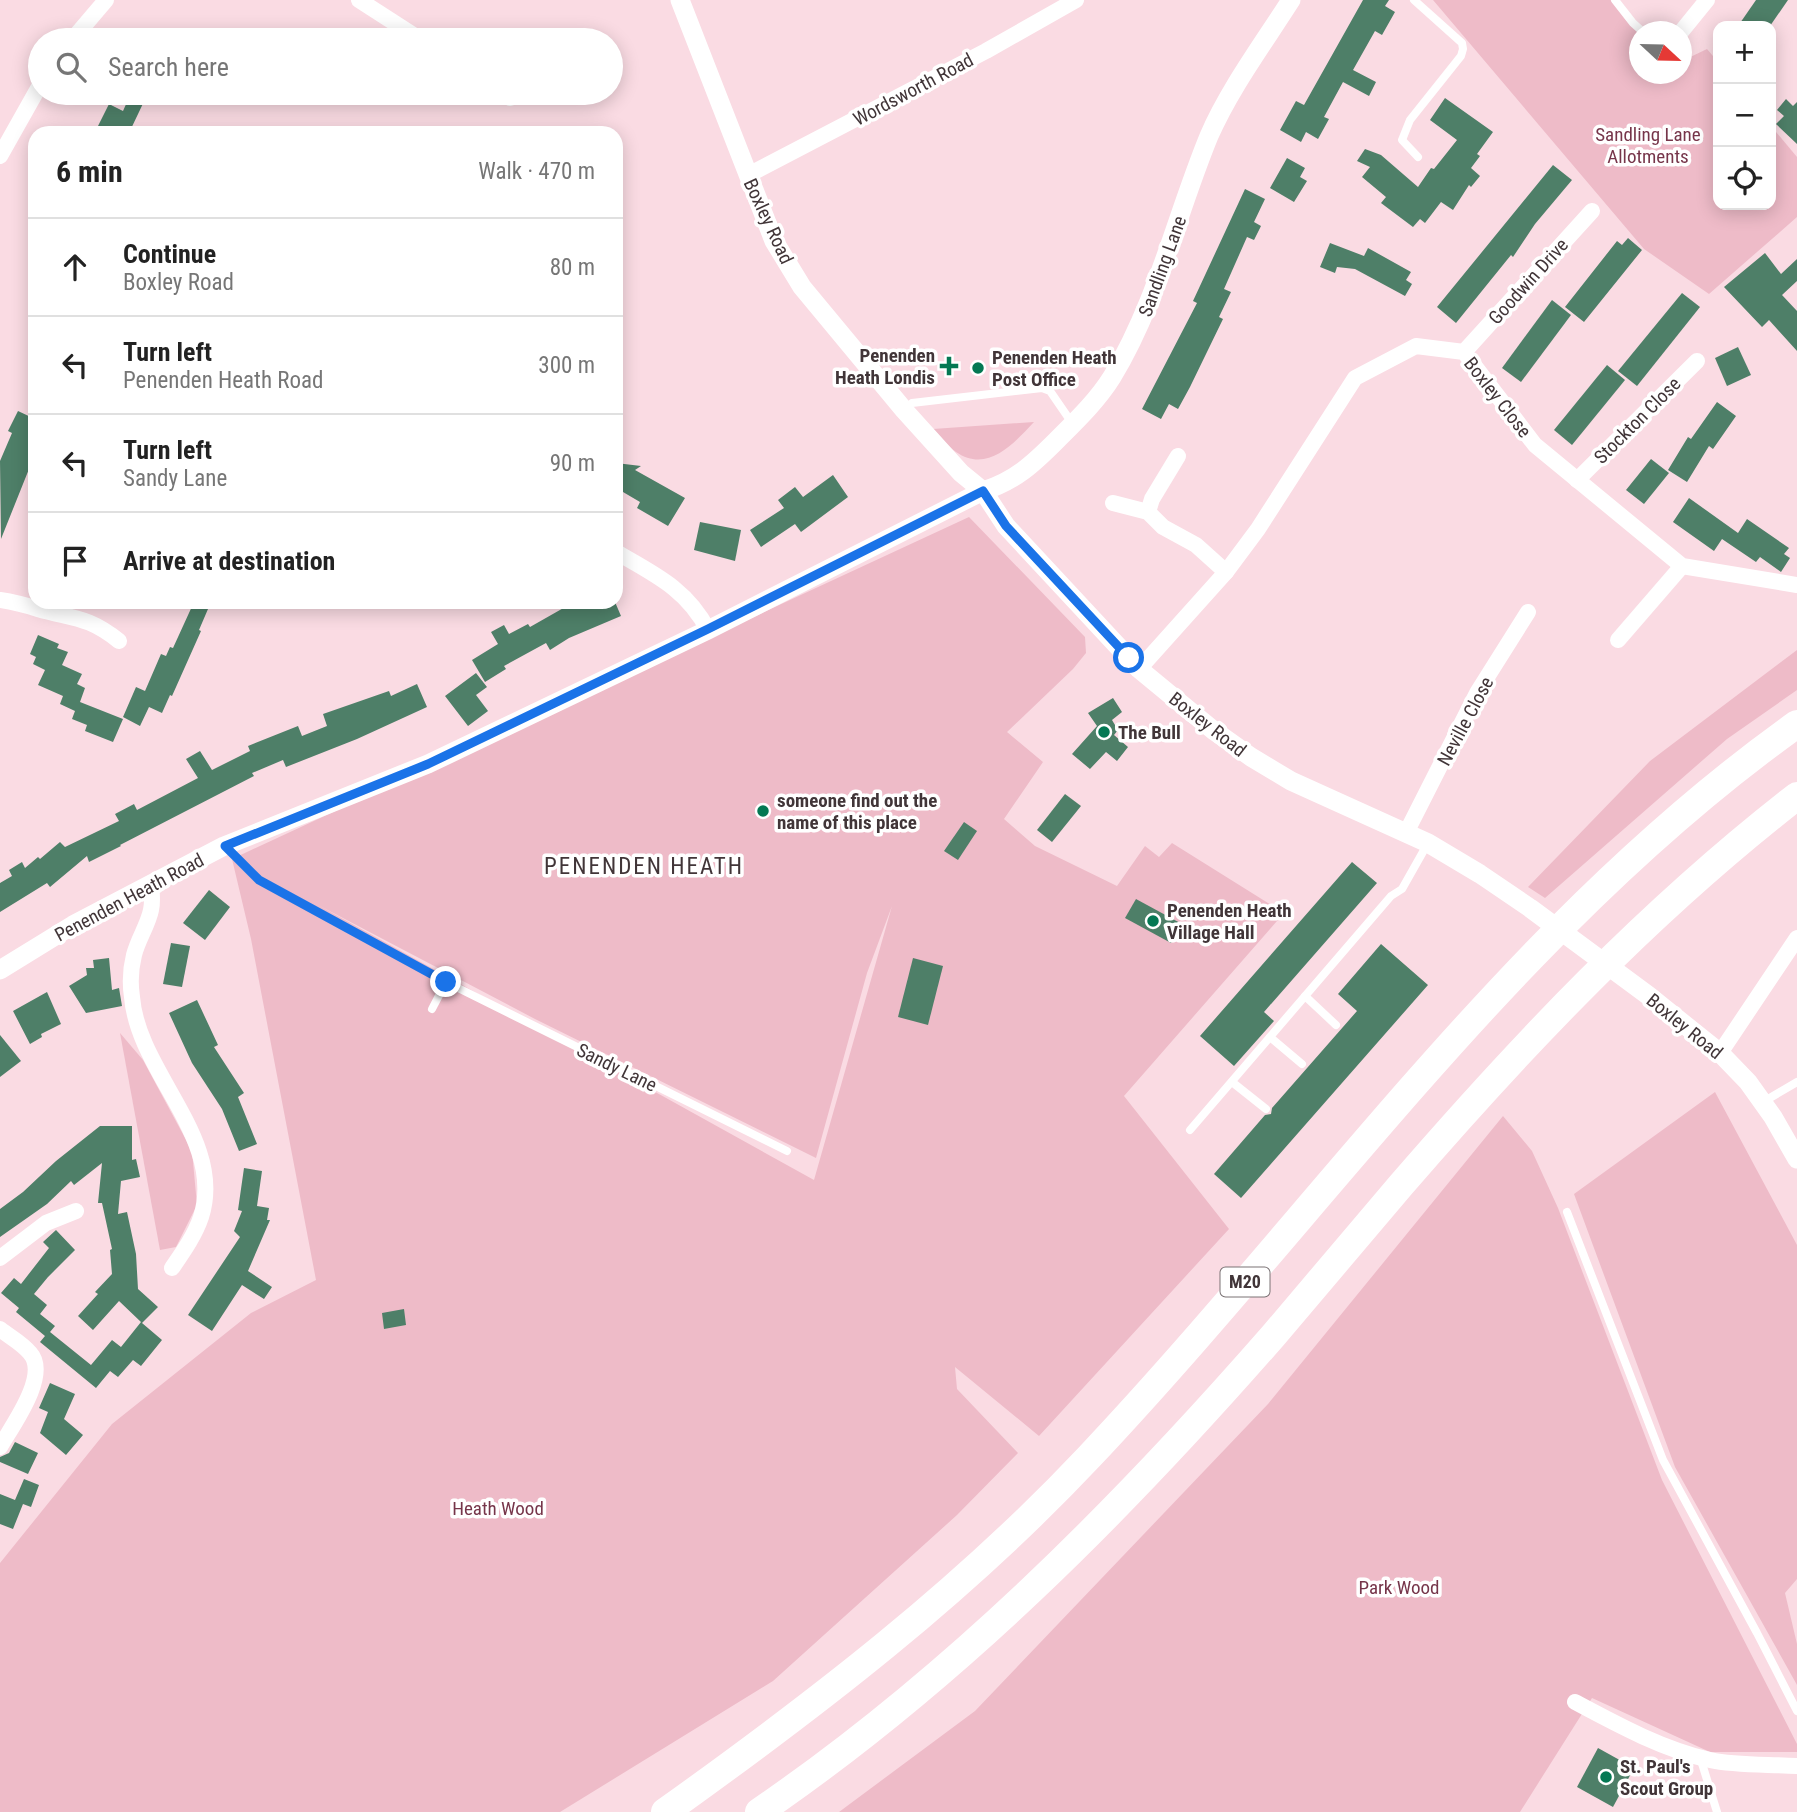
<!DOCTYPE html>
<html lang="en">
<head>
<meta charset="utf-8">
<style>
  :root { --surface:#fff; --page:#f6f6f6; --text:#222; --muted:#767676; --line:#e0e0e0 }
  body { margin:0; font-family:"Roboto Condensed",sans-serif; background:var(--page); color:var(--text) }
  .controls { position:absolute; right:21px; top:21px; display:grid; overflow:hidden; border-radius:14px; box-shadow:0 4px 18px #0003 }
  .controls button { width:63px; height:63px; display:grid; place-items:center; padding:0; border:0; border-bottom:2px solid var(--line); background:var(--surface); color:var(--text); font:35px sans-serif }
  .compass { position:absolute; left:1629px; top:21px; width:63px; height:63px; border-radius:50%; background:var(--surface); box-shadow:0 4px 18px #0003; rotate:112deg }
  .stop { position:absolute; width:21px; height:21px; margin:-16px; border:5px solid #1a73e8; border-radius:50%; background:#fff }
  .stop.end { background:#1a73e8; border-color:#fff; box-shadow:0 2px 7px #0008 }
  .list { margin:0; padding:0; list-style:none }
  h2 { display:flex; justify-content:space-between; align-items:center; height:91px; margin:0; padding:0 28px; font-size:30px }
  h2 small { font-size:23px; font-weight:400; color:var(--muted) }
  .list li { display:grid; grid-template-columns:46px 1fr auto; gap:21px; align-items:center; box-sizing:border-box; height:98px; padding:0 28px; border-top:2px solid var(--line) }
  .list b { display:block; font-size:26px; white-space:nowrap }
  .list p { margin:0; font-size:23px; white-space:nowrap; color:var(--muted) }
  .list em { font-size:23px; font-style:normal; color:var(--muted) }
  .icon { flex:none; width:38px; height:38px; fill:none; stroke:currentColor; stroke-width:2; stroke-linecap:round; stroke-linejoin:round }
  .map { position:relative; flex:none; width:1797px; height:1812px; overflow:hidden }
  .search { position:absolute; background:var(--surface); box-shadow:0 4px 18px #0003; left:28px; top:28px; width:595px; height:77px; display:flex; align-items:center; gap:18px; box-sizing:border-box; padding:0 24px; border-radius:38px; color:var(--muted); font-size:26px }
  .panel { position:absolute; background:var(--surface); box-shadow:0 4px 18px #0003; left:28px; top:126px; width:595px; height:483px; border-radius:21px }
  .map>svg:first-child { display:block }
  .green { fill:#eebbc8; fill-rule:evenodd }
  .building { fill:#4e7f68 }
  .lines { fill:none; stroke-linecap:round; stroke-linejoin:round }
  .service { stroke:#fff; stroke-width:8 }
  .minor { stroke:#fff; stroke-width:16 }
  .tertiary { stroke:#fff; stroke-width:19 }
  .motorway { stroke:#fff; stroke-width:28 }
  .route { stroke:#1a73e8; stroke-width:9 }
  .poi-dot { fill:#047853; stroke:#fff; stroke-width:2.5 }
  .labels { text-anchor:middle; stroke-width:7; stroke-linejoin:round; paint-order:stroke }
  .shield { fill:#fff; stroke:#7a7274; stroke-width:2 }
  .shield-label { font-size:18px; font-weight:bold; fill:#413538 }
  .street-label { font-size:19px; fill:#413538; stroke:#fff }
  .park-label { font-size:19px; fill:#76354a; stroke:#fff }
  .poi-label { font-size:19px; font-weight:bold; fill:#413538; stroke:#fff; text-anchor:start }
  .quarter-label { font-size:23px; letter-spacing:2px; fill:#413538; stroke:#fff }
</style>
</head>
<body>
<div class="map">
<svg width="1797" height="1812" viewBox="0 0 1797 1812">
  <rect width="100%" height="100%" fill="#fadbe3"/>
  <g class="green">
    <polygon points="1433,0 1619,0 1640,32 1640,74 1682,74 1682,61 1707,49 1718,62 1718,205 1771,205 1771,126 1797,157 1797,217 1709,294 1644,249"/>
    <path d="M1034,422C1014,443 988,474 956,452C947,446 940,436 933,429Z"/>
    <path d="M969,517L1085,637L1086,653L1073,669L1007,732L1043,762L1004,819L1035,846L1117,886L1145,846L1159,857L1172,843L1284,913L1124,1096L1229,1229L1039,1436L955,1367L957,1389L1018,1453L957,1515L773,1681L560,1812H0V1563L112,1424L251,1313L316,1280L251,939L232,859ZM318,905L535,1019L816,1158L867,973L892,906L814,1180Z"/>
    <polygon points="1797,650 1797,690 1727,739 1545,898 1528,887 1650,761"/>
    <polygon points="120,1033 143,1060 192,1151 197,1205 176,1247 160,1250"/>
    <polygon points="1715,1092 1797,1245 1797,1579 1785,1593 1797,1644 1797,1685 1675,1467 1574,1194"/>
    <polygon points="1503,1116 1532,1151 1558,1208 1662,1480 1797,1744 1797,1752 1710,1752 1592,1698 1520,1812 839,1812 975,1711 1268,1404"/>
  </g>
  <g class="building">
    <polygon points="1363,0 1389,0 1385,6 1395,12 1382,35 1375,31 1353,70 1376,82 1369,96 1343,82 1324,117 1329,119 1318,139 1306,132 1301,142 1280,130 1296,101 1304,105"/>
    <polygon points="1756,0 1788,0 1770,26 1738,26"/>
    <polygon points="131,93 148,93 129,133 114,133 98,126 109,104 123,111"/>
    <polygon points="1445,98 1493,132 1477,154 1480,156 1471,168 1480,176 1471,187 1469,185 1453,210 1441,202 1425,223 1420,219 1413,227 1381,203 1386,197 1362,177 1370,167 1357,161 1365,149 1381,155 1418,187 1431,168 1434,169 1457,140 1430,120"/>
    <polygon points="1786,99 1793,106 1797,102 1797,144 1776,124 1784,116 1777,110"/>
    <polygon points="1287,158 1305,168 1300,177 1307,181 1294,202 1270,188"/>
    <polygon points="1553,165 1572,180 1535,224 1513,257 1511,255 1456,323 1437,307"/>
    <polygon points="1245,189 1265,199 1254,222 1261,226 1254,240 1247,237 1224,289 1231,292 1219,317 1223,319 1190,387 1178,409 1169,404 1161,419 1142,409 1197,303 1193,301"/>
    <polygon points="1628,238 1642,250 1584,322 1565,307 1617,241 1622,245"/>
    <polygon points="1330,243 1364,256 1368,248 1411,272 1406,280 1412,284 1405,296 1355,269 1337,267 1335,273 1320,267"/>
    <polygon points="1765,253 1781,274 1797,259 1797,281 1782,295 1797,311 1797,351 1769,320 1762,327 1724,287"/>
    <polygon points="1682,293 1700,307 1637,386 1618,371"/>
    <polygon points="1552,300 1571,315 1521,382 1502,368"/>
    <polygon points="1738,347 1751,375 1727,386 1715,358"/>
    <polygon points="1607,365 1625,380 1572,445 1554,430"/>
    <polygon points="1717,402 1736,416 1713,449 1709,446 1687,482 1668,470 1688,437 1691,439"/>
    <polygon points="18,411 35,419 35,454 1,539 0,461 12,433 8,431"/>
    <polygon points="1651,459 1669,473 1644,504 1626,490"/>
    <polygon points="616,463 641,466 635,470 685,498 668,526 637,508 640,502 623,492 616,491"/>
    <polygon points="833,475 848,497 801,532 795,524 761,547 750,530 784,508 778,500 795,487 803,497"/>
    <polygon points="1689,498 1738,533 1747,519 1789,548 1784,554 1790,558 1781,572 1760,557 1756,562 1722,539 1714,551 1673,522"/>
    <polygon points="700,522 741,530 735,561 694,550"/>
    <polygon points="194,602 211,602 199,630 201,631 172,696 170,695 162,713 149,707 140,726 123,717 136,687 145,691 161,654 166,656 170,647 173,648"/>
    <polygon points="574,602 615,602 621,616 569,638 550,650 546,643 504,666 506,669 485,682 472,660 498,644 491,632 504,625 509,634 528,624 530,627"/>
    <polygon points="38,635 59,644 57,648 68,652 62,665 82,674 77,684 85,688 80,702 123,719 113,742 85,731 87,725 72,719 75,711 60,704 63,696 38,685 45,670 33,664 36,657 30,654"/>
    <polygon points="476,673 487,687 476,695 488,711 468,726 445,696"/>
    <polygon points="417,684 427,707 357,739 286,767 283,760 252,773 254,776 120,845 121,846 89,862 87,856 50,887 47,883 0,912 0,883 12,876 9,870 22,862 25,868 38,857 40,859 60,842 65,847 119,821 115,814 134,804 137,810 198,778 186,759 200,751 212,770 250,751 248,746 298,726 302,736 327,726 323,714 389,691 391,696"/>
    <polygon points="1113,698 1122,712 1112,720 1118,730 1114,735 1128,747 1117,761 1106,752 1090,769 1072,754 1097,726 1088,713"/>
    <polygon points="1065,794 1081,806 1052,842 1037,830"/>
    <polygon points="964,822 977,831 958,860 944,851"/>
    <polygon points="1352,862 1377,883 1264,1012 1274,1021 1234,1066 1200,1036"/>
    <polygon points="209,890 230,907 205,940 183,923"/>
    <polygon points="1136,899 1182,924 1171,943 1125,918"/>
    <polygon points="171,943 190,946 182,987 163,984"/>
    <polygon points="1381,944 1428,985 1241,1198 1214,1174 1265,1115 1271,1114 1272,1108 1357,1011 1338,994"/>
    <polygon points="109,958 112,990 119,988 122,1006 86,1013 69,986 87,975 86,968 94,968 93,960"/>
    <polygon points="913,958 943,966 928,1025 898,1017"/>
    <polygon points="47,992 61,1024 41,1034 42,1037 30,1044 13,1011"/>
    <polygon points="197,1000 218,1045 214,1047 244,1093 238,1097 257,1144 239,1151 222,1109 192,1063 169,1013"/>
    <polygon points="0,1035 21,1061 0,1077"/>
    <polygon points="100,1126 132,1126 132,1160 136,1159 140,1177 121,1181 118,1214 127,1212 136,1254 138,1289 158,1307 142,1323 162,1340 141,1366 133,1360 118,1377 110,1371 96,1388 40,1342 45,1336 16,1312 19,1308 1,1293 14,1278 21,1284 49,1248 43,1242 56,1230 75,1250 48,1277 34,1294 47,1305 40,1314 55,1326 50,1332 91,1365 112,1340 121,1347 141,1322 119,1301 93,1330 78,1316 98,1294 95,1292 112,1274 110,1250 112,1249 102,1203 98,1203 102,1163 74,1185 71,1181 47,1204 0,1237 0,1209 23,1192 56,1161"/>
    <polygon points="244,1168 262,1171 257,1206 269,1208 267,1220 270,1220 248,1271 272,1287 264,1299 242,1285 212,1331 188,1315 240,1237 234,1231 242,1211 238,1210"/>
    <polygon points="404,1309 406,1325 384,1329 382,1313"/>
    <polygon points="50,1383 75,1394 64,1419 83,1435 66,1455 40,1433 48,1412 39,1408"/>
    <polygon points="15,1442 38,1453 28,1474 0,1462 0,1457 9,1453"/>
    <polygon points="24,1479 39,1485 31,1507 23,1504 13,1529 0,1524 0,1494 15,1500"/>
    <polygon points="1598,1748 1634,1768 1613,1807 1577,1787"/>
  </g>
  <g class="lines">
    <g class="service">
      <polyline points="1414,0 1462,43 1463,49 1461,56 1410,120 1402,140 1418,157"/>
      <polyline points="1615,0 1633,23 1643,32"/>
      <polyline points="904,410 912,403 1042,388 1050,391 1072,423"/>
      <polyline points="225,847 259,880 446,982 787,1151"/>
      <polyline points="1305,996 1336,1025"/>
      <polyline points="432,1009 446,982"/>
      <polyline points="1270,1037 1302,1064"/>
      <polyline points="1232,1082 1266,1109"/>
      <polyline points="1763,1102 1797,1082"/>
      <polyline points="1190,1130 1391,896 1402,889 1428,843"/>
      <polyline points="1567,1212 1663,1460 1757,1633 1797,1711"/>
      <polyline points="1700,1757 1717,1812"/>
    </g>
    <g class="minor">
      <polyline points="359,0 421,40"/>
      <polyline points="1681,32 1707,0"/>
      <polyline points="72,40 106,0"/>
      <polyline points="502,93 510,98"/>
      <polyline points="0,156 40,85"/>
      <polyline points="748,175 986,51 1076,0"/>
      <polyline points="1464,352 1592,211"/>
      <polyline points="1577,480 1697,361"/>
      <polyline points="1113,503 1148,512 1163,527 1196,545 1226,572"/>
      <polyline points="1148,512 1152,499 1178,456"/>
      <path d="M616,552C654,574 687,589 708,630"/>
      <path d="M0,600C13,602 25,605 38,609C73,619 88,616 119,641"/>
      <polyline points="1618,640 1682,566"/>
      <polyline points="1139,669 1226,572 1258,529 1355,378 1416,346 1464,352 1535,445 1682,566 1797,585"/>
      <polyline points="1406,833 1477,693 1528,612"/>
      <path d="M151,883C152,892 153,901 151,910C148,925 138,939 134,955C131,967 130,984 132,997C138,1073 226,1139 201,1217C195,1235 183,1252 172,1268"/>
      <polyline points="1720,1053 1797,938"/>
      <polyline points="0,1258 46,1223 76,1211"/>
      <path d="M0,1329C10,1337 22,1343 30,1353C50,1375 12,1426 0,1447"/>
      <path d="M1575,1702C1618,1725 1662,1749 1710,1760C1737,1766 1769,1764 1797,1766"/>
    </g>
    <g class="tertiary">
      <polyline points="680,0 774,241 802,287 904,410 961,473 983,491 1006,526 1139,669 1213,730 1251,757 1291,781 1428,843 1480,874 1530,908 1649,996 1720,1053 1748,1082 1773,1117 1797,1159"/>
      <path d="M0,970L73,925L224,846L428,764L708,630L983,491C1015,481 1033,464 1056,441C1076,421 1097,401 1112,377C1157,303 1176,216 1209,136C1230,88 1263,44 1291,0"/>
    </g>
    <g class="motorway">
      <path d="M665,1812C816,1704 962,1592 1089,1457C1322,1210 1517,923 1797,724"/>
      <path d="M759,1812C953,1679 1119,1512 1273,1336C1316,1286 1358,1235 1401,1185C1522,1045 1650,910 1797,796"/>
    </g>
  </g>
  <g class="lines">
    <polyline class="route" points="446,982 259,880 225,846 428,764 708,629 983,491 1006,526 1129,658"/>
  </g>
  <g class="poi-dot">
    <path d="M945.5 355.5h7v7h7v7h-7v7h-7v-7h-7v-7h7z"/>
    <circle cx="978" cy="368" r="7"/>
    <circle cx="1104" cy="732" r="7"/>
    <circle cx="763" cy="811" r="7"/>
    <circle cx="1153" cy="921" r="7"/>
    <circle cx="1606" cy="1777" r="7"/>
  </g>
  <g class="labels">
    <rect class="shield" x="1220.5" y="1267.5" width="49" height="29" rx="5"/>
    <g class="shield-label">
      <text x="1245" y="1288">M20</text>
    </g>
    <g class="street-label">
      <text transform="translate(913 89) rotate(-28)" y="7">Wordsworth Road</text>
      <text transform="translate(769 221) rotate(65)" y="7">Boxley Road</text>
      <text transform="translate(1162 266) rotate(-70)" y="7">Sandling Lane</text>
      <text transform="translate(1528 281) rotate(-48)" y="7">Goodwin Drive</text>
      <text transform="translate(1498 397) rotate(52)" y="7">Boxley Close</text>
      <text transform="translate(1637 420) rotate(-45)" y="7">Stockton Close</text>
      <text transform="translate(1465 721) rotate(-62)" y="7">Neville Close</text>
      <text transform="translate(1208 724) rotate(38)" y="7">Boxley Road</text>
      <text transform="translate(129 897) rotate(-28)" y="7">Penenden Heath Road</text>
      <text transform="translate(1685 1026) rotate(39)" y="7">Boxley Road</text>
      <text transform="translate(617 1067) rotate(26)" y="7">Sandy Lane</text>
    </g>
    <g class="park-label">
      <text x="1648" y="141">Sandling Lane<tspan x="1648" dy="22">Allotments</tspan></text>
      <text x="498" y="1515">Heath Wood</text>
      <text x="1399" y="1594">Park Wood</text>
    </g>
    <g class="poi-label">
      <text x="935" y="362" text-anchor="end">Penenden<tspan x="935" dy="22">Heath Londis</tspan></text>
      <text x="992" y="364">Penenden Heath<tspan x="992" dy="22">Post Office</tspan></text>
      <text x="1118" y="739">The Bull</text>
      <text x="777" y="807">someone find out the<tspan x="777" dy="22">name of this place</tspan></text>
      <text x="1167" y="917">Penenden Heath<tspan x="1167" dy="22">Village Hall</tspan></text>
      <text x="1620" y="1773">St. Paul's<tspan x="1620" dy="22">Scout Group</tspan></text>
    </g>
    <g class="quarter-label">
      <text x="644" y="874">PENENDEN HEATH</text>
    </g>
  </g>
</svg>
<div class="controls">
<button>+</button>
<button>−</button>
<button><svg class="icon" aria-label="locate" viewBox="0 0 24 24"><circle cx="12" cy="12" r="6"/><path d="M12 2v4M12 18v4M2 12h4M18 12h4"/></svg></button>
</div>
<svg class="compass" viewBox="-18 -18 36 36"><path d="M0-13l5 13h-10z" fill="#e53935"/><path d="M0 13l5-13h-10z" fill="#767676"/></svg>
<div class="stop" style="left:1129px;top:658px"></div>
<div class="stop end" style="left:446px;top:982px"></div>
<div class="search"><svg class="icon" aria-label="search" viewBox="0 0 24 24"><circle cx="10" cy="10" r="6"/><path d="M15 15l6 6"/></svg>Search here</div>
<section class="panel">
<h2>6 min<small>Walk · 470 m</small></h2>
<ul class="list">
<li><svg class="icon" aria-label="ahead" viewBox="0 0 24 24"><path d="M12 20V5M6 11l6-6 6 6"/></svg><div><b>Continue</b><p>Boxley Road</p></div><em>80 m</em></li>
<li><svg class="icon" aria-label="left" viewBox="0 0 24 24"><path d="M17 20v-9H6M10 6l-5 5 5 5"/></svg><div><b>Turn left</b><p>Penenden Heath Road</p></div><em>300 m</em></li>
<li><svg class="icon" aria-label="left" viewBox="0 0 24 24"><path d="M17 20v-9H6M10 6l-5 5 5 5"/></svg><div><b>Turn left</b><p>Sandy Lane</p></div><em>90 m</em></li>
<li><svg class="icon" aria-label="arrive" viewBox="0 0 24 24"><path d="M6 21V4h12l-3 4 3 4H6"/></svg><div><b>Arrive at destination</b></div></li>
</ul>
</section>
</div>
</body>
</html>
